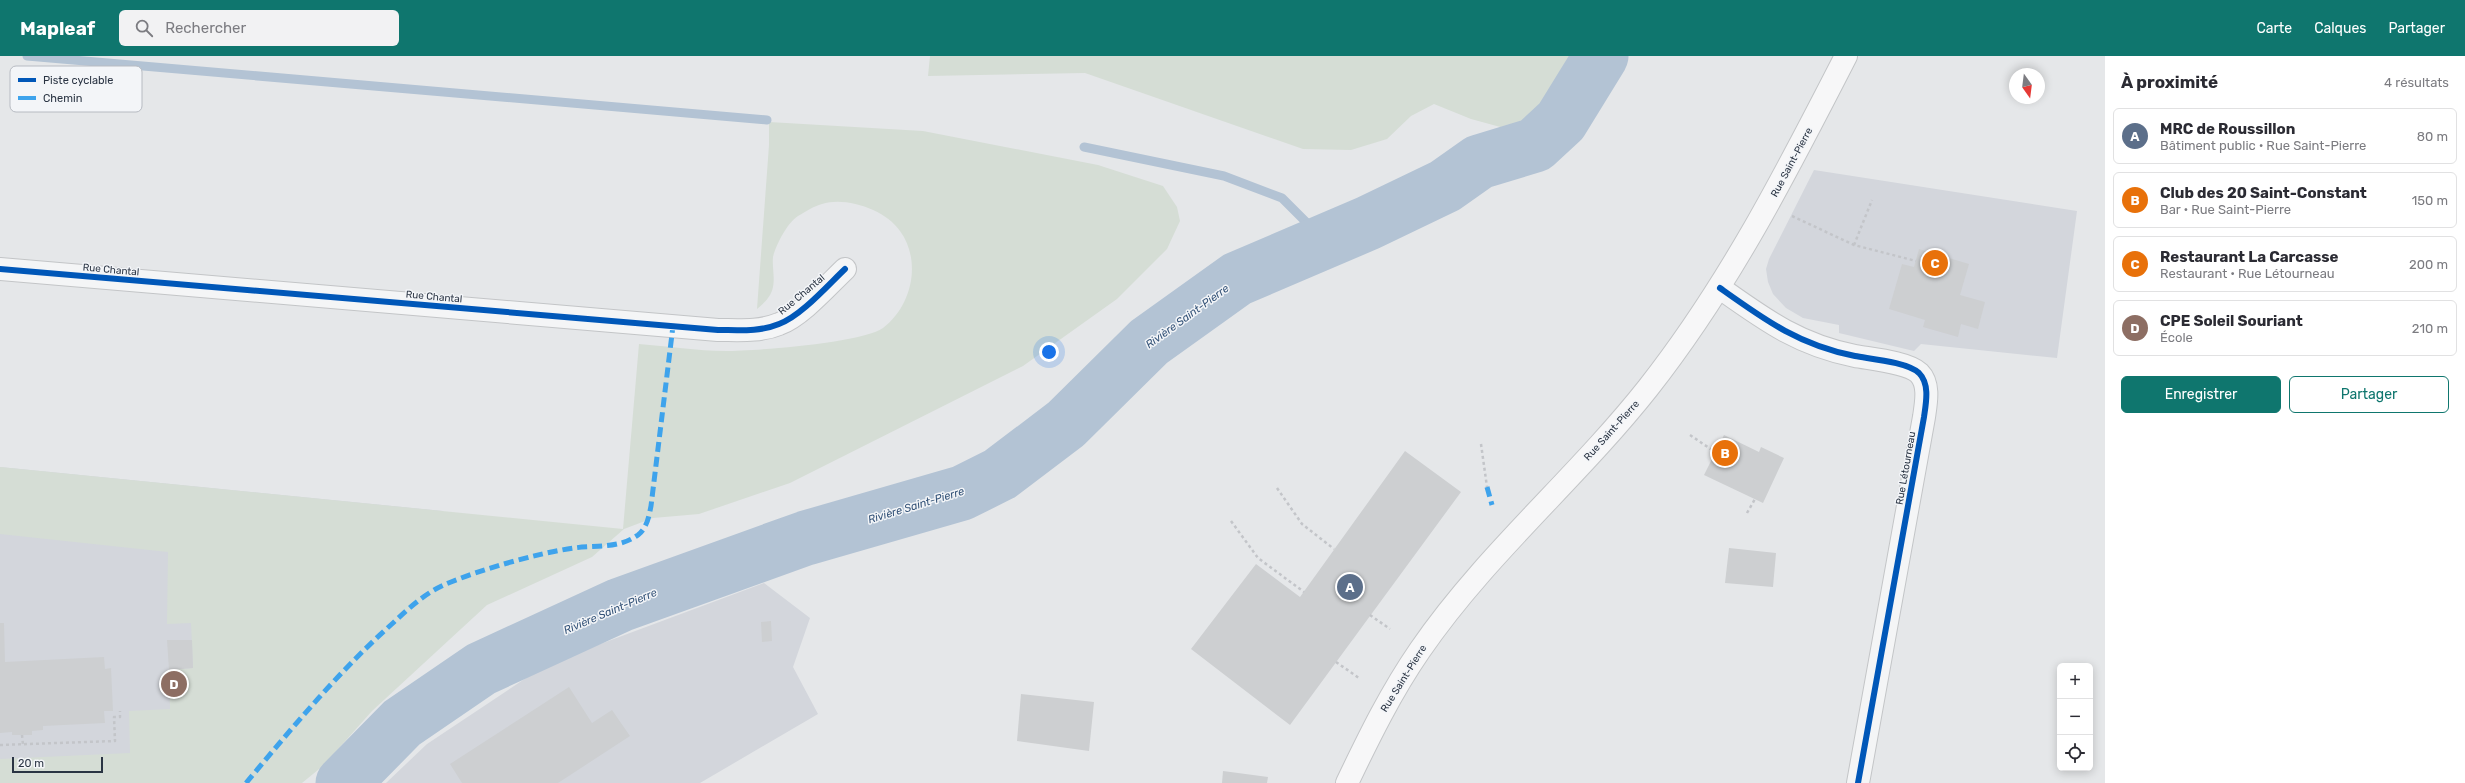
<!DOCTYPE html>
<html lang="fr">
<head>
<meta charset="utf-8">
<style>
  :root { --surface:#fff; --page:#f2f2f3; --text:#2b2b33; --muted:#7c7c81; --line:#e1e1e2; --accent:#0f766e }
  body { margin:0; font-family:Rubik,sans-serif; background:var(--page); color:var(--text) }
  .controls { position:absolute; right:12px; bottom:12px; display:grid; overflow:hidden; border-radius:6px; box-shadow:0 2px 10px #0003 }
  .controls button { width:36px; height:36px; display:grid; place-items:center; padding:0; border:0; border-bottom:1px solid var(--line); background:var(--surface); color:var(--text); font:20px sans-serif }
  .compass { position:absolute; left:2009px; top:12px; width:36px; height:36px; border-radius:50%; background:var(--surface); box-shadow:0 2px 10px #0003; rotate:166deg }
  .scale { position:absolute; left:12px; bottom:10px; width:91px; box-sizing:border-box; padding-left:4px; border:2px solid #2a3443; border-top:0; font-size:11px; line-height:14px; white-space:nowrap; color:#2a3443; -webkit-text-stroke:3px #f3f5f8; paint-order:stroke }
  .you { position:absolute; left:1049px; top:296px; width:14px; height:14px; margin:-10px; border:3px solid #fff; border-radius:50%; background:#1a73e8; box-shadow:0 0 0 6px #1a73e833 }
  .badge { display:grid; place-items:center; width:26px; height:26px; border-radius:50%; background:var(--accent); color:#fff; font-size:13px; font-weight:700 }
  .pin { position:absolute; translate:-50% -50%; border:2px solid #fff; box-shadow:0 1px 4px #0006 }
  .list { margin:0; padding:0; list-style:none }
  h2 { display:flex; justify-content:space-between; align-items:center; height:52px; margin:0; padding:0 16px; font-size:17px }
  h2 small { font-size:13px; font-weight:400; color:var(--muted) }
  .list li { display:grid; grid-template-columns:26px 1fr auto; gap:12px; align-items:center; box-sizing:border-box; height:56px; margin:0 8px 8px; padding:0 8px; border:1px solid var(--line); border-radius:6px }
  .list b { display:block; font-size:15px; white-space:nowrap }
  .list p { margin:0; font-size:13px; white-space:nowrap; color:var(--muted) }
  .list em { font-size:13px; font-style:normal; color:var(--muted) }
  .actions { display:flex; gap:8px; padding:12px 16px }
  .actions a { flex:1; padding:9px 0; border:1px solid var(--accent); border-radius:6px; text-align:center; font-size:14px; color:var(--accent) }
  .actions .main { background:var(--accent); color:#fff }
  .icon { flex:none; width:22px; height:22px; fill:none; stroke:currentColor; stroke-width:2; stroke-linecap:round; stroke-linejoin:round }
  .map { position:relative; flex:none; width:2105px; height:727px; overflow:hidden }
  header { display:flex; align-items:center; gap:24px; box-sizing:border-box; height:56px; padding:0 20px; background:var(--accent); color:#fff }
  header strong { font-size:19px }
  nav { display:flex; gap:22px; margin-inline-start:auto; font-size:14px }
  .search { width:280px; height:36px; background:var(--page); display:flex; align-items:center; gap:10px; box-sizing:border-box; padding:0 14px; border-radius:6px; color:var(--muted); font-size:15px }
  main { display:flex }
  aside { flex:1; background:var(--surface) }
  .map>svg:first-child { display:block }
  .built { fill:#d3d6dc }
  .green { fill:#d5ddd5 }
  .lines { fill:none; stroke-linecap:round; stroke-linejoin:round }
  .stream { stroke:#b3c3d4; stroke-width:9 }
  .river { stroke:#b3c3d4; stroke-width:55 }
  .building { fill:#cdcfd1 }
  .minor-casing { stroke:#c3c5c7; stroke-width:24 }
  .secondary-casing { stroke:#c3c5c7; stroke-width:24 }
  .path { stroke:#c3c5c9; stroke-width:2.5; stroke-dasharray:3 3; stroke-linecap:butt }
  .minor { stroke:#f4f5f6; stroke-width:22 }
  .secondary { stroke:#f7f7f8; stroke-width:22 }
  .quiet { stroke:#3ea3ec; stroke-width:5; stroke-dasharray:10 5; stroke-linecap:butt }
  .cycleway-casing { stroke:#f3f5f8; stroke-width:8 }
  .cycleway { stroke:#0057b8; stroke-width:6 }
  .labels { text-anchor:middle; stroke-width:3; stroke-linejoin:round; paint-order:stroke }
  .street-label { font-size:10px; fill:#2a3443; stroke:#f3f5f8 }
  .water-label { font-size:11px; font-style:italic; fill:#345378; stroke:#f3f5f8 }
  .key { fill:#f3f5f8; stroke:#b7bbc2; stroke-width:1 }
  .key-label { font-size:11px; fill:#2a3443 }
</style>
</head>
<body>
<header>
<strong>Mapleaf</strong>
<div class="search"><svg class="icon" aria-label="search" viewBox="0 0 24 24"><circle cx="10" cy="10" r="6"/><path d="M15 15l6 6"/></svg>Rechercher</div>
<nav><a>Carte</a><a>Calques</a><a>Partager</a></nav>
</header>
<main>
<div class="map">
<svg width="2105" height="727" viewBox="0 0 2105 727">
  <rect width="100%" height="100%" fill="#e5e7e9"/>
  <g class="built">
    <polygon points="1814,114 2077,155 2057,302 1921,288 1914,295 1839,277 1839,269 1803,262 1786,252 1773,238 1768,226 1766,213 1769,203"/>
    <polygon points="0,411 443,455 262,718 0,727"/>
    <polygon points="764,527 810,562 793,611 818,658 700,727 386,727 427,688 553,604 587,593"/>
  </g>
  <g class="green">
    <polygon points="930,0 1576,0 1549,46 1515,75 1471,63 1434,48 1411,60 1387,83 1351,94 1303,93 1085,17 928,20"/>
    <path d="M769,66L923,75L1098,109L1163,130L1177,151L1180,165L1167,193L1117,243L1023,310L790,427L699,458L653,462L624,473L592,501L487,549L372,655L324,709L302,727H0V703L130,697L129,655L170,653L169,614L193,612L191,567L167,568L168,496L0,478V411L623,473L639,288C667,290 697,295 726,295C755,295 862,287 883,272C912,250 922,205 900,175C886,154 846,140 822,148C814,150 805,156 798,160C787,167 776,189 773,201C772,211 775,222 773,231C771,241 764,247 757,253L769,89Z"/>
  </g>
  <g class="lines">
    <g class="stream">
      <polyline points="27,0 767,64"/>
      <polyline points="1084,91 1224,120 1282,142 1325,185"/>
    </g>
    <polyline class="river" points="343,727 402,667 481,613 620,549 806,482 962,437 1000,418 1066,368 1149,286 1237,223 1368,167 1445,130 1479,106 1535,89 1561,65 1601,0"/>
  </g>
  <g class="building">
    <polygon points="1919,193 1969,208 1960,239 1985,246 1978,273 1961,268 1958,281 1923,271 1925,264 1889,253 1902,208 1914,211"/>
    <polygon points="1724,379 1759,396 1761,391 1784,402 1763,447 1704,419"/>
    <polygon points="1405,395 1461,436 1290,669 1191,593 1256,508 1300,541"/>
    <polygon points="1729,492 1776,497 1773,531 1725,527"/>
    <polygon points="771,565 772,585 762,586 761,566"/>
    <polygon points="0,567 4,567 5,606 104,601 105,613 111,612 113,655 104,655 105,667 43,670 43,674 32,675 32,679 12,679 12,676 0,677"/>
    <polygon points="167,584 192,584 193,612 169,614"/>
    <polygon points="569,631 592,667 612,654 630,680 558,727 462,727 450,708"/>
    <polygon points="1021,638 1094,646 1089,695 1017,685"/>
    <polygon points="1223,715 1268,721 1267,727 1222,727"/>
  </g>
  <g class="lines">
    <g class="minor-casing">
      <g id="minor">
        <path d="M0,213L718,274C738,274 760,276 779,268C801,260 828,229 845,213"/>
        <path d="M1720,232C1765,264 1799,289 1855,300C1871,303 1907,306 1919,317C1930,328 1926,347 1924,361L1858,727"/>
      </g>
    </g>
    <g class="secondary-casing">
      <path id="secondary" d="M1347,727C1369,681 1391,636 1420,594C1485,499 1576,423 1648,332C1729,229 1786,117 1846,0"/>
    </g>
    <g class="path">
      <polyline points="1792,160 1854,189 1916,205"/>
      <polyline points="1854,189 1872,144"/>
      <polyline points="1690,379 1715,396"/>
      <polyline points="1481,388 1487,431"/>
      <polyline points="1277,432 1302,468 1334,493"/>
      <polyline points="1747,457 1755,443"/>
      <polyline points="1231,465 1258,502 1304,536"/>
      <polyline points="1370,559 1390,573"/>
      <polyline points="1336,606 1359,622"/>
      <polyline points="22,679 23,689"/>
      <polyline points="0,689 115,685 114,661 120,661 120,655"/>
    </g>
    <use href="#minor" class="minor"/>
    <use href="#secondary" class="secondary"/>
    <g class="quiet">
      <polyline points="1487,431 1492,449"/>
      <path d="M246,727C292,672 339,615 393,567C409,552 425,537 446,528C479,514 538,497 574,492C596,489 618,493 638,479C647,472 649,460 651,450L673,270"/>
    </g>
    <g class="cycleway-casing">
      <g id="cycleway">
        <path d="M0,213L718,274C738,274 760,276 779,268C801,260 828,229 845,213"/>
        <path d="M1720,232C1765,264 1799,289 1855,300C1871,303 1907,306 1919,317C1930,328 1926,347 1924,361L1858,727"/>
      </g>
    </g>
    <use href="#cycleway" class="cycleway"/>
  </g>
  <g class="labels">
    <g class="street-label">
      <text transform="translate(1791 106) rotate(-62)" y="4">Rue Saint-Pierre</text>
      <text transform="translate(111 213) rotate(5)" y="4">Rue Chantal</text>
      <text transform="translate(801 238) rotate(-40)" y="4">Rue Chantal</text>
      <text transform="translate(434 240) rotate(5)" y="4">Rue Chantal</text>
      <text transform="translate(1611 374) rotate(-48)" y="4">Rue Saint-Pierre</text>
      <text transform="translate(1905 412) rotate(-80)" y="4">Rue Létourneau</text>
      <text transform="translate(1403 622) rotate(-58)" y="4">Rue Saint-Pierre</text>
    </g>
    <g class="water-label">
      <text transform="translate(1187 260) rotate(-36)" y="4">Rivière Saint-Pierre</text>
      <text transform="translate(916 449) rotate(-17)" y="4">Rivière Saint-Pierre</text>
      <text transform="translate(610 555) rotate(-23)" y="4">Rivière Saint-Pierre</text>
    </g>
  </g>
  <rect x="10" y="10" width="132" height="46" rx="6" class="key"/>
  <rect x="18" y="22" width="18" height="4" fill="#0057b8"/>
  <rect x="18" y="40" width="18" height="4" fill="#3ea3ec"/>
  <g class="key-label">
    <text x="43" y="28">Piste cyclable</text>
    <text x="43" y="46">Chemin</text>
  </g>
</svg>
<div class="controls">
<button>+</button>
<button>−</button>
<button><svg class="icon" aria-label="locate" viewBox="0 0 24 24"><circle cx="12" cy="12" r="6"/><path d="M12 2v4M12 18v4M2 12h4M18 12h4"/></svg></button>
</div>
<svg class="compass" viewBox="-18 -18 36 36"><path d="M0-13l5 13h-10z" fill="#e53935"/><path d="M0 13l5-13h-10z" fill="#7c7c81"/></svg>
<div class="scale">20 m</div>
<div class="you"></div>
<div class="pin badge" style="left:1350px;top:531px;background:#5c6f8a">A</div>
<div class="pin badge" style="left:1725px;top:397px;background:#e8710a">B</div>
<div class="pin badge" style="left:1935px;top:207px;background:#e8710a">C</div>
<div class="pin badge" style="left:174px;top:628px;background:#8d6e63">D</div>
</div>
<aside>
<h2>À proximité<small>4 résultats</small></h2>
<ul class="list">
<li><span class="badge" style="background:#5c6f8a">A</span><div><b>MRC de Roussillon</b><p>Bâtiment public · Rue Saint-Pierre</p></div><em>80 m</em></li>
<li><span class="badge" style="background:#e8710a">B</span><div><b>Club des 20 Saint-Constant</b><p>Bar · Rue Saint-Pierre</p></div><em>150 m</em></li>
<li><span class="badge" style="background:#e8710a">C</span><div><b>Restaurant La Carcasse</b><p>Restaurant · Rue Létourneau</p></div><em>200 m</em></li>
<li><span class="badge" style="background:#8d6e63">D</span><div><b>CPE Soleil Souriant</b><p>École</p></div><em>210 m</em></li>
</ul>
<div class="actions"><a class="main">Enregistrer</a><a>Partager</a></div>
</aside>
</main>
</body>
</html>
